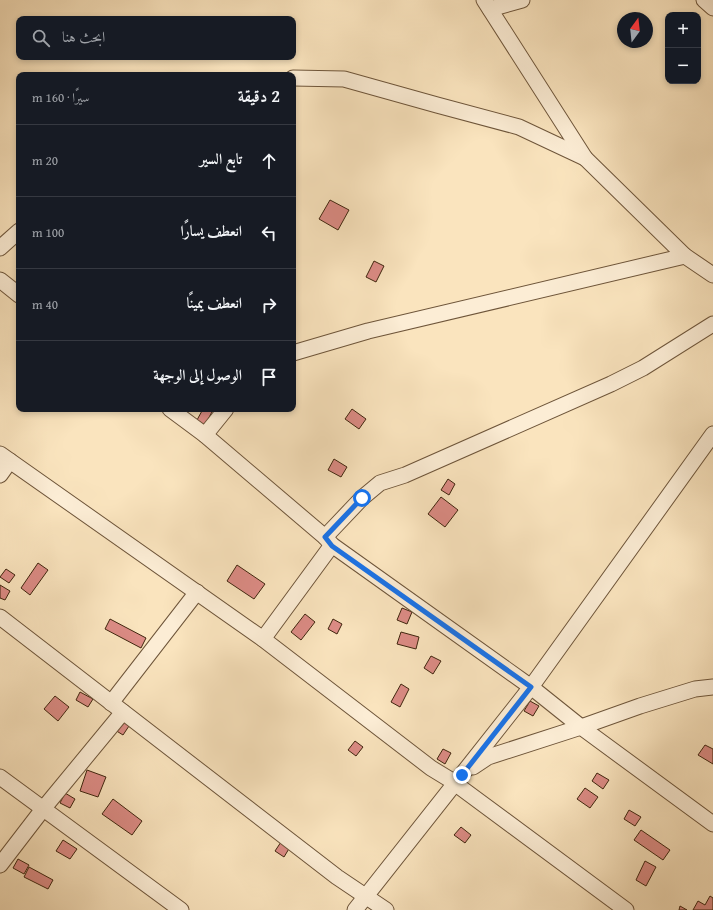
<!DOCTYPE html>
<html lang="ar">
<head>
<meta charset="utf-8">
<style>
  :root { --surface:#171b24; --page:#20242c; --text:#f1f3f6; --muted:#9ea1a6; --line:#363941 }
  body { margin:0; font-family:"Gentium Book Plus",Amiri,serif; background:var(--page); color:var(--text); direction:rtl }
  .controls { position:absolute; right:12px; top:12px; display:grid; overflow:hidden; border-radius:8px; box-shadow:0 2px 6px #0003 }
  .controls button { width:36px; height:36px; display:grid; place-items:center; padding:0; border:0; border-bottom:1px solid var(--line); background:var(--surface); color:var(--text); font:20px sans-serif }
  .compass { position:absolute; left:617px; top:12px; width:36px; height:36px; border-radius:50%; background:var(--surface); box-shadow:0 2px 6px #0003; rotate:15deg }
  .stop { position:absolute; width:12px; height:12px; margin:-9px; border:3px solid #1a73e8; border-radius:50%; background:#fff }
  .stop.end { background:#1a73e8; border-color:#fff; box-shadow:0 1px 4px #0008 }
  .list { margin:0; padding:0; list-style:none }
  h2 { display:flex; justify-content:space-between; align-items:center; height:52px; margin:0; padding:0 16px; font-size:17px }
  h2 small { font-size:13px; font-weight:400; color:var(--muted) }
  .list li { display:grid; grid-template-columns:26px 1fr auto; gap:12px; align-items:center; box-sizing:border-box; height:72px; padding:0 16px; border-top:1px solid var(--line) }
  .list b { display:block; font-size:15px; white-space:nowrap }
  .list em { font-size:13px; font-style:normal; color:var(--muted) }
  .icon { flex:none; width:22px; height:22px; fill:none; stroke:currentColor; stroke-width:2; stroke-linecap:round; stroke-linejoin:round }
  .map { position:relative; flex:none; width:713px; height:910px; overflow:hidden; direction:ltr }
  .search { position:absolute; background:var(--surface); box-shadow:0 2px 6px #0003; left:16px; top:16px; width:280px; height:44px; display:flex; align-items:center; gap:10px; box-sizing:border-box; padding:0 14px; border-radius:8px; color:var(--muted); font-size:15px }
  .panel { position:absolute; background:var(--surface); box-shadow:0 2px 6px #0003; left:16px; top:72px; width:280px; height:340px; border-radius:8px; direction:rtl }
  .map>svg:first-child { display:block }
  .building { fill:#dd8c86; stroke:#3f250e }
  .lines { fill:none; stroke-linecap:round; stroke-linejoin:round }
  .minor-casing { stroke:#6e553a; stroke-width:17 }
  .minor { stroke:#fcedd5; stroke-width:15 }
  .route { stroke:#1a73e8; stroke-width:5 }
</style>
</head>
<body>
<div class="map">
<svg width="713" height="910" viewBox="0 0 713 910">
  <rect width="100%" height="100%" fill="#fae4be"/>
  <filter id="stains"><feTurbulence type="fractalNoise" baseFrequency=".005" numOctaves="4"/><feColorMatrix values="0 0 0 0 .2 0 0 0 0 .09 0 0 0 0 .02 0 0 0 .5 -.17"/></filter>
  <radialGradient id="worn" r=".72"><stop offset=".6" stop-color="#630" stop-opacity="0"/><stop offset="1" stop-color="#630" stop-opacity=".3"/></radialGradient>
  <g class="building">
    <polygon points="330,200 349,210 338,230 319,219"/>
    <polygon points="374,261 384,266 376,282 366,277"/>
    <polygon points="203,409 211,409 213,410 205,425 197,420"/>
    <polygon points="352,409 366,419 359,429 345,419"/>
    <polygon points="334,459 347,467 341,477 328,470"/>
    <polygon points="448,479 455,484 449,495 441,490"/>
    <polygon points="441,497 458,510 445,527 428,514"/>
    <polygon points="38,563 48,570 30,595 21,588"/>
    <polygon points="237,565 265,584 254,599 227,581"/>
    <polygon points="6,569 15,575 9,583 0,577"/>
    <polygon points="0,585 10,591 5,600 0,598"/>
    <polygon points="402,608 412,612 407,624 397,620"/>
    <polygon points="305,614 315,622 301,640 291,632"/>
    <polygon points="110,619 146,638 141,648 105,629"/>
    <polygon points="333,619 342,624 337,634 328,629"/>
    <polygon points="401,632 419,637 416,649 397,644"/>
    <polygon points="431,656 441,661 433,674 424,668"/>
    <polygon points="401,684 409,689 400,707 391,702"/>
    <polygon points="80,692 93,699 88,707 76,700"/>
    <polygon points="55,696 69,707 58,721 44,709"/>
    <polygon points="530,701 539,706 533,716 524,711"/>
    <polygon points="121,720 129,726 123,735 115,730"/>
    <polygon points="355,741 363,747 356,756 348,750"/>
    <polygon points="705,745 713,749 713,764 698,755"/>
    <polygon points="443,749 451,753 445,764 437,759"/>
    <polygon points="87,770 106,777 98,797 80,791"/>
    <polygon points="597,773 609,780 603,789 592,781"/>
    <polygon points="585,788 598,797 590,808 577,799"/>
    <polygon points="65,793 75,799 70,808 60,803"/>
    <polygon points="113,799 142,821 132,835 102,814"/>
    <polygon points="629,810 641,817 635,826 624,819"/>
    <polygon points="461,827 471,835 465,843 454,835"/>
    <polygon points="641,830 670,850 663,860 634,840"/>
    <polygon points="63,840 77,849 70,859 56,851"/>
    <polygon points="281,842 290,847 284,857 275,851"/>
    <polygon points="18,859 29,865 24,874 13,868"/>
    <polygon points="645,861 656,867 646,886 636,880"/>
    <polygon points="29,867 53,880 48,889 24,877"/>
    <polygon points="710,896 713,898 713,910 693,910 698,901 705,905"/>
    <polygon points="680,906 687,910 679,910"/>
  </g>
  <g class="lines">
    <g class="minor-casing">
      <g id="minor">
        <polyline points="484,0 585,158 685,256 713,275"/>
        <polyline points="704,0 713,8"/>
        <polyline points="490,9 522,0"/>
        <polyline points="293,78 344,79 437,105 519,127 585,158"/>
        <polyline points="0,248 19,231"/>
        <polyline points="0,280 19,295"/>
        <polyline points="293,353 368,331 685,256"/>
        <polyline points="170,409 205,435 325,537 332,545 531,687 581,727 713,824"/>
        <polyline points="205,435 226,409"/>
        <polyline points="0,454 263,639 431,768 449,779 626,910"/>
        <polyline points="0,475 10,461"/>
        <polyline points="325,537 362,498 380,483 405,475 611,384 643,368 713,324"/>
        <polyline points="0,617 337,877 386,910"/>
        <polyline points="263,639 332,545"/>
        <polyline points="111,703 197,592"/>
        <polyline points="473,767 488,757 581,727 640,706 695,689 713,687"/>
        <polyline points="0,777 181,910"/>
        <polyline points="0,865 43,809 123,712"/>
        <polyline points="355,910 531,687 713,434"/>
      </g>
    </g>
    <use href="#minor" class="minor"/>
  </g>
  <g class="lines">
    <polyline class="route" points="362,498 325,537 332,546 531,687 462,775"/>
  </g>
  <rect width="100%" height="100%" filter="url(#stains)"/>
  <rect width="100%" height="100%" fill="url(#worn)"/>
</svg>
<div class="controls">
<button>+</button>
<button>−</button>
</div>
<svg class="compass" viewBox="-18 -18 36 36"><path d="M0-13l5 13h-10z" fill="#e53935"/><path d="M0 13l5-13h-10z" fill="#9ea1a6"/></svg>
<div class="stop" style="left:362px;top:498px"></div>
<div class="stop end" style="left:462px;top:775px"></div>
<div class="search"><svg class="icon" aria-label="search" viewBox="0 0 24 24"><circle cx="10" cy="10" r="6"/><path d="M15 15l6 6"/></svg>ابحث هنا</div>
<section class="panel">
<h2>2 دقيقة<small>سيرًا · 160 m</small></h2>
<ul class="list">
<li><svg class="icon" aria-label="ahead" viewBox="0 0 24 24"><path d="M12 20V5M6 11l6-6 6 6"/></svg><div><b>تابع السير</b></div><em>20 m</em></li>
<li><svg class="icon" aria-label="left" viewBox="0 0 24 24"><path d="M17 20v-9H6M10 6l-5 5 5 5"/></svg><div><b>انعطف يسارًا</b></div><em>100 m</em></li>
<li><svg class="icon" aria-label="right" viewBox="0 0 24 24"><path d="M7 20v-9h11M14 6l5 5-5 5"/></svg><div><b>انعطف يمينًا</b></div><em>40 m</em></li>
<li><svg class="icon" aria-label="arrive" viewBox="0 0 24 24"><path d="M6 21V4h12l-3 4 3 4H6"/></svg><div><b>الوصول إلى الوجهة</b></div></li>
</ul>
</section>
</div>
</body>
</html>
